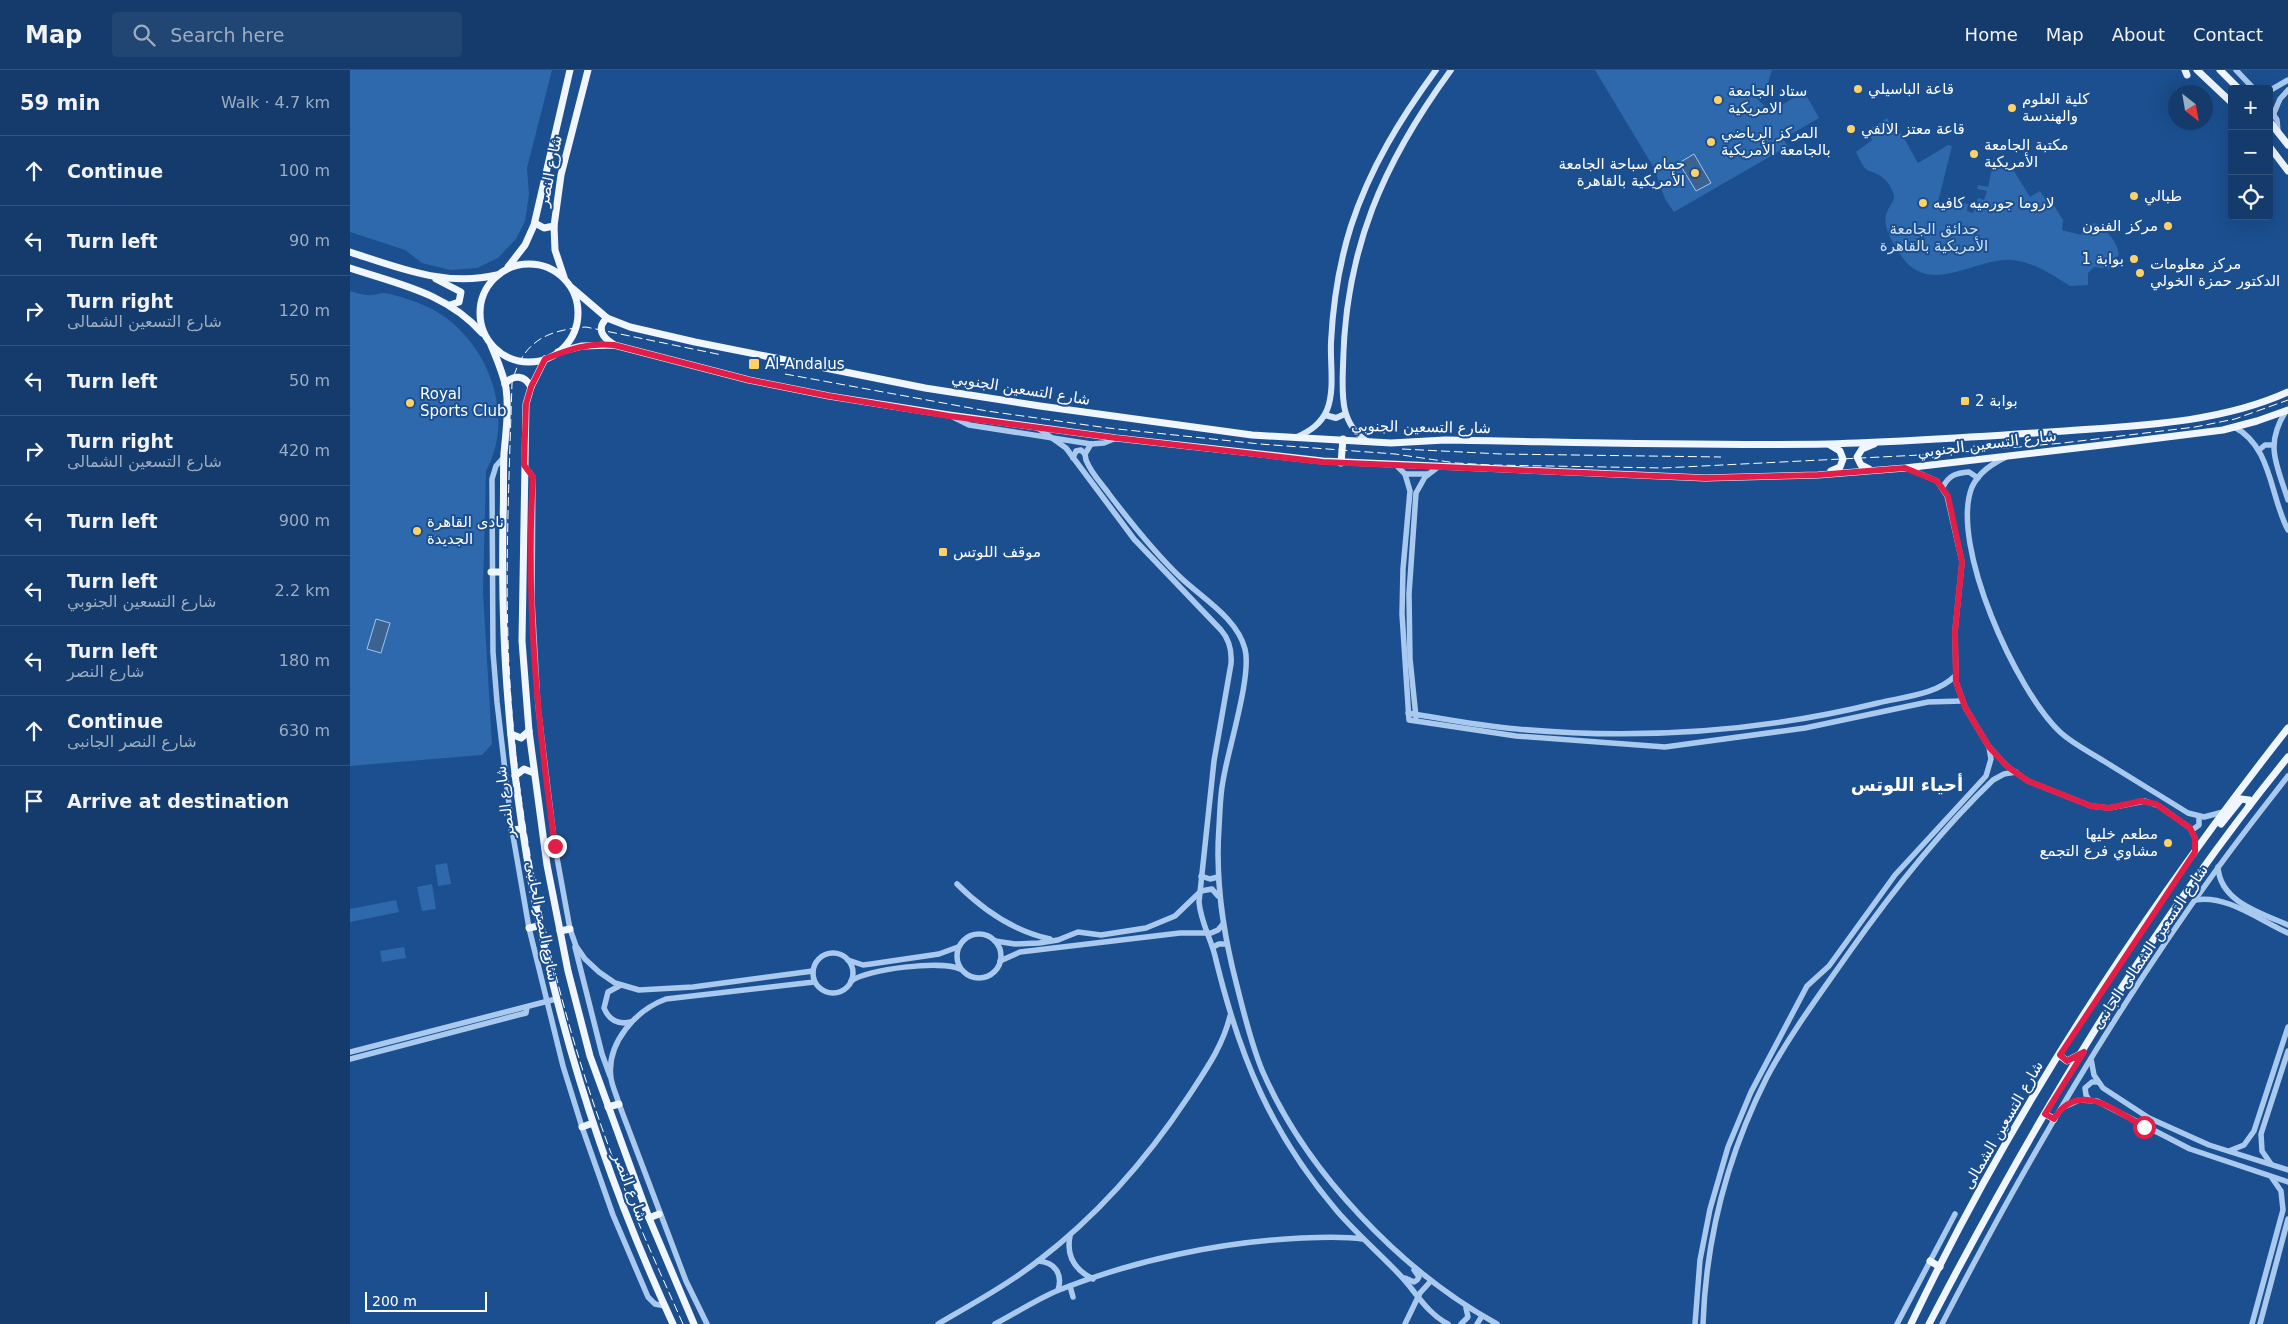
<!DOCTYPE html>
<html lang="en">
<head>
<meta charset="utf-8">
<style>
  :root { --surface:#143b6b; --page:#214673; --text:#f1f3f6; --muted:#9dadc1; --line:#33557e }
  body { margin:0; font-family:"DejaVu Sans","Noto Sans Arabic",sans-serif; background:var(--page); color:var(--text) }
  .controls { position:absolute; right:15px; top:15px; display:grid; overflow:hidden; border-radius:5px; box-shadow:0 5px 20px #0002 }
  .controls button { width:45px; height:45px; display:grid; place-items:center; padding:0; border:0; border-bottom:1px solid var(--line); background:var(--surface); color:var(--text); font:25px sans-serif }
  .compass { position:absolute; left:1818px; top:15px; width:45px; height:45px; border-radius:50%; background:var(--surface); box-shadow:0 5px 20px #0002; rotate:149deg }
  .scale { position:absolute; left:15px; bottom:12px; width:122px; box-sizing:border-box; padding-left:5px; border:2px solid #fff; border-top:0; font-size:14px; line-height:18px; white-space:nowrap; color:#fff; -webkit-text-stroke:4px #1b4f8f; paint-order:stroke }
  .stop { position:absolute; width:15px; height:15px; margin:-11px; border:4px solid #e11d48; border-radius:50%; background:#fff }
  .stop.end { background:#e11d48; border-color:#fff; box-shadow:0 1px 5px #0008 }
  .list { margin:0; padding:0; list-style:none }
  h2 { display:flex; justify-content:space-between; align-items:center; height:65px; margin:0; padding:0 20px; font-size:21px }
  h2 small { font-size:16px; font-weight:400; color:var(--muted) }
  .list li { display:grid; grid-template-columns:32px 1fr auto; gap:15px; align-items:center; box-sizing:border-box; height:70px; padding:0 20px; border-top:1px solid var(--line) }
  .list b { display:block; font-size:19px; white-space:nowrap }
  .list p { margin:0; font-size:16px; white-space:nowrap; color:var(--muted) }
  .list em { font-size:16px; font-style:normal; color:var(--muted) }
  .icon { flex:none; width:28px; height:28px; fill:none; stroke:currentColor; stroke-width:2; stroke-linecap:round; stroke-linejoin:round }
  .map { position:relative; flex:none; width:1938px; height:1254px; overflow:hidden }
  header { display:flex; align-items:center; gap:30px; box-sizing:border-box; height:70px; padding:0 25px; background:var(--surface); border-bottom:1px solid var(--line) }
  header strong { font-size:24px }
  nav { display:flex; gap:28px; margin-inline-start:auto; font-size:18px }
  .search { width:350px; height:45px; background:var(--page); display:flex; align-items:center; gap:12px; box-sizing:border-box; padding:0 18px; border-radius:5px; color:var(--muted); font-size:19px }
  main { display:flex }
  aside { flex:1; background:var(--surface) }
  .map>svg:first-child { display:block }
  .green { fill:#2e69ad }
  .water { fill:#3c6290; stroke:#9cc4f0 }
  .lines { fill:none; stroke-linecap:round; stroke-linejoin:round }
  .tertiary { stroke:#a9c9ee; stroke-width:5.5 }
  .secondary { stroke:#d6e6fa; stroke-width:6 }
  .primary { stroke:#f0f6ff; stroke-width:7 }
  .rail { stroke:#fff; stroke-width:1; stroke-dasharray:9 4; stroke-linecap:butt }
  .route { stroke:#e11d48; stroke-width:6 }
  .poi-dot { fill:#ffd166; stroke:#1b4f8f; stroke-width:2 }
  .labels { text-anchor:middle; stroke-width:4; stroke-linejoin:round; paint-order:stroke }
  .poi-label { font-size:15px; fill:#fff; stroke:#1b4f8f; text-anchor:start }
  .street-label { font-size:15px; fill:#fff; stroke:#1b4f8f }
  .park-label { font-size:15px; fill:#cfe3fa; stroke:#1b4f8f }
  .quarter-label { font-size:18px; font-weight:bold; fill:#fff; stroke:#1b4f8f }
</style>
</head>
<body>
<header>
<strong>Map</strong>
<div class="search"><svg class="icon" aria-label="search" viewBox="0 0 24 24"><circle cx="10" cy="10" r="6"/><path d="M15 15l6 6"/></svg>Search here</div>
<nav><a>Home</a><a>Map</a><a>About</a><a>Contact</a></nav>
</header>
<main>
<aside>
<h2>59 min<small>Walk · 4.7 km</small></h2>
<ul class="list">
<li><svg class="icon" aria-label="ahead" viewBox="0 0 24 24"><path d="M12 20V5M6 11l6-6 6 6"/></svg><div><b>Continue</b></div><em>100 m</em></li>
<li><svg class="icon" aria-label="left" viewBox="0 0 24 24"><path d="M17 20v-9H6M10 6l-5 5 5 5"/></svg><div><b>Turn left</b></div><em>90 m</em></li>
<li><svg class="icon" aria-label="right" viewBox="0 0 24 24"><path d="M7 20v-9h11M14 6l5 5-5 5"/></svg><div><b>Turn right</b><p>شارع التسعين الشمالى</p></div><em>120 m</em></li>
<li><svg class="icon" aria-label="left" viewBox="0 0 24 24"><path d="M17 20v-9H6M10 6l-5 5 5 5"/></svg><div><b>Turn left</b></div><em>50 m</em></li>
<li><svg class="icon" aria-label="right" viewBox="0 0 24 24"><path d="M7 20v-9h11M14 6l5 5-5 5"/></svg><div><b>Turn right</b><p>شارع التسعين الشمالى</p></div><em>420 m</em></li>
<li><svg class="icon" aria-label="left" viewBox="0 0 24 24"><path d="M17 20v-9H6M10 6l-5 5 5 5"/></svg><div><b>Turn left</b></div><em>900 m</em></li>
<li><svg class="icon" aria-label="left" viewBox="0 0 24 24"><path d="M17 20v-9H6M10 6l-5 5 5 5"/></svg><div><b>Turn left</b><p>شارع التسعين الجنوبي</p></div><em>2.2 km</em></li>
<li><svg class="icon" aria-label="left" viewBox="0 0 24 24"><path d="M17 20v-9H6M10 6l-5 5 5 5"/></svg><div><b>Turn left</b><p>شارع النصر</p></div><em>180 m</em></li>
<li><svg class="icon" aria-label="ahead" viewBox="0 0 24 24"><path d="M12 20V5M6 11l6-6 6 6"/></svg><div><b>Continue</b><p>شارع النصر الجانبى</p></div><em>630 m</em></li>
<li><svg class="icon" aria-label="arrive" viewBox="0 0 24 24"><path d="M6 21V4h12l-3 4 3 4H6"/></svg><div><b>Arrive at destination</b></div></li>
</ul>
</aside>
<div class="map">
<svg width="1938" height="1254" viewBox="0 0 1938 1254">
  <rect width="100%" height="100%" fill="#1b4f8f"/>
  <g class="green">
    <polygon points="0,0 202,0 177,98 179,124 175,151 166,169 148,188 127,198 100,200 72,193 55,180 0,162"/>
    <polygon points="1245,0 1422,0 1418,13 1407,29 1418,39 1425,32 1430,36 1452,23 1455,23 1469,48 1433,69 1438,76 1324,142 1315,129 1304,98"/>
    <path d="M1537,48L1547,65L1551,63L1568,93L1598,75L1602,76L1588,132L1598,134L1600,130L1618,134L1617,141L1623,143L1628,128L1634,130L1637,121L1627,119L1628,115L1638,117L1643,94L1662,98L1680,127L1690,121L1700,136L1703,134L1713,150L1712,160L1731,165L1734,159L1744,153C1754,156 1768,172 1769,185L1763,189L1768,196L1763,199L1744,197L1738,203V215L1720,216C1702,205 1684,192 1662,190C1627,187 1580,227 1552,187C1544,175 1531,156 1537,142C1539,136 1545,131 1544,125C1539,110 1530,104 1519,101C1513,99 1509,87 1506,82L1522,70L1517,61Z"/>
    <path d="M0,221C7,223 15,226 22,225C26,225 30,223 33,223C45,224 70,233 80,238C137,267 167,344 136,401L133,522L142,674L132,685L0,696Z"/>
    <polygon points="97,793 101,814 88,816 85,795"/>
    <polygon points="82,814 86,839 72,841 67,817"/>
    <polygon points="46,830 49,842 0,852 0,839"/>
    <polygon points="54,877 56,888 32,892 30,881"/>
  </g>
  <g class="water">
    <polygon points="1344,84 1361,113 1346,121 1329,93"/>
    <polygon points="26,549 40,553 31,583 17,579"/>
  </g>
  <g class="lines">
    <g class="tertiary">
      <polyline points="1886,0 1904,19"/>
      <polyline points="1919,21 1938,10"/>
      <polyline points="1919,37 1927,50 1928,62"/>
      <polyline points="1924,43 1930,29 1938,20"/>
      <path d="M1936,341C1914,375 1927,395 1938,430"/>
      <polyline points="601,346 619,355 741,374 754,373 766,368"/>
      <path d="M1884,357C1922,376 1920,427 1938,460"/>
      <path d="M688,358L716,378L784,469L871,560C879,569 882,581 881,594L864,691L849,832C851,854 862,870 866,890C890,988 921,1063 987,1141C1006,1163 1028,1182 1048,1203C1065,1220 1076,1243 1098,1254"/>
      <path d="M741,374L735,384L736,390C741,403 751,413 759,424C781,453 804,482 830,507C852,528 887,548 895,579C902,606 878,679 873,711C870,726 870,742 869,757C865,812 873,863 887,916C894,944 901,973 912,1000C956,1102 1051,1201 1147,1254"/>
      <polyline points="1909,380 1915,375 1922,375"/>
      <polyline points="154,387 146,396 142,409 143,582 147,632 162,760 179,858 213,996 232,1057 263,1145 298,1227 305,1234 315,1236"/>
      <path d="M1656,387C1642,394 1629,402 1622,417C1599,474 1667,622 1710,662C1724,675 1742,683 1757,693C1784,710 1811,726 1838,743L1854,747L1873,742"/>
      <polyline points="723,388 726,381 731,380 735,384"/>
      <polyline points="174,395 183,407 182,530 188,636 205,777 220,859 226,876 235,889 249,902 265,913 289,920 343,917 463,901"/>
      <polyline points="1046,395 1055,404 1060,421 1053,499 1052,544 1059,650 1166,666 1315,677 1455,658 1578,632 1612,631"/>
      <polyline points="1557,398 1587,411 1597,426 1612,492 1605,561 1606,612 1615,637 1639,677 1658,697 1678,711 1741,736 1759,738 1795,731 1809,736 1840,758 1845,768 1845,782"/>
      <polyline points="1055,404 1078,404"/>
      <path d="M1593,417C1599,405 1606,403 1619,402L1628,408"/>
      <path d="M1058,643C1094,649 1130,656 1167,659C1288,670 1410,662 1528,633C1553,627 1586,625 1605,606"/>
      <polyline points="1066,647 1060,589 1059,524 1066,423 1075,407 1088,397"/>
      <polyline points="1842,760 1849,755 1849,747"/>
      <path d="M1868,797C1870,832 1911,843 1938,855"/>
      <polyline points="851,806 860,809 868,807"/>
      <path d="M607,814C633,840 663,861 700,869"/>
      <path d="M1845,830C1876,824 1909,850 1938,863"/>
      <circle cx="629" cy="886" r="22"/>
      <polyline points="645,871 665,874 689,873 708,870 728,862 751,865 796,858 825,846 851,821 862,819 868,826"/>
      <polyline points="225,877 252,984 260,1006"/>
      <polyline points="863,877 869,874 876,874"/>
      <circle cx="483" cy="903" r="20"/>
      <polyline points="498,890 513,895 521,894 589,884 608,877"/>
      <polyline points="650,891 670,882 830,863 861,863 868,860 873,854"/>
      <path d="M501,911C516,899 593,890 610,899"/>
      <path d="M271,915L258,922L254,938C259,950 268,955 281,952"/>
      <polyline points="0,982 206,929"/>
      <polyline points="0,989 176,943 177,937"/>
      <polyline points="1741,989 1744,1005 1753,1018 1799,1048 1859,1075 1938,1100"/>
      <polyline points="1739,1030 1736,1025 1735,1018 1742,1012 1748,1012"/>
      <polyline points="1714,1037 1729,1030 1747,1031 1840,1079 1938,1112"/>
      <polyline points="1879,1081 1894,1075 1904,1061 1938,957"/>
      <polyline points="1921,1094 1912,1081 1911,1064 1938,981"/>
      <path d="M720,1166C716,1186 725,1200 743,1209"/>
      <path d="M688,1191C705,1192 713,1204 708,1220"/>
      <polyline points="1055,1208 1064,1212 1067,1210 1069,1207 1064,1200"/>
      <polyline points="720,1216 723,1227"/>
      <path d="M357,1254L336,1211L269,1034C267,1026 262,1016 261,1008C256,973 286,940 316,929L464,912"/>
      <path d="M588,1254C622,1234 657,1215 688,1191C747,1146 797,1089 838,1027C855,1001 873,976 880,946"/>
      <path d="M645,1254C666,1243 687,1229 709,1220C785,1190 870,1172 952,1168C973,1167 993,1166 1013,1169"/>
      <polyline points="1055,1254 1070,1223 1080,1212"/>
      <polyline points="1111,1254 1118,1247 1116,1238"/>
      <polyline points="1127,1254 1132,1246"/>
      <polyline points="1345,1254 1350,1190 1360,1139 1378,1077 1401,1022 1457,916 1479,896 1545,805 1636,706 1641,689 1639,677"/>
      <path d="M1353,1254C1356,1168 1378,1084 1417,1007C1440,964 1470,924 1498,884C1541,823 1589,762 1643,710L1654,704L1666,702"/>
      <polyline points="1547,1254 1605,1144"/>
      <path d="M1592,1254C1673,1097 1763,942 1867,799C1890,767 1914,737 1938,706"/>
      <polyline points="1902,1254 1933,1140 1931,1121 1922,1108"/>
      <polyline points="1910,1254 1938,1149"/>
    </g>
    <g class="secondary">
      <polyline points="975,345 986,348 995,344"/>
      <path d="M947,367C960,361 971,354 977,340C985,320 980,293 981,272C983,233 989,194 1001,156C1020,98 1050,49 1086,0"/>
      <path d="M1017,371C990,354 992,325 993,296C995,179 1033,93 1101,0"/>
    </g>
    <g class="primary">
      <polyline points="1835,0 1837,5"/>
      <polyline points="1847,0 1882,33"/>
      <polyline points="1870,0 1889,19"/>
      <polyline points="1919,51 1938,75"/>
      <polyline points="1919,76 1938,101"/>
      <polyline points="185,153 194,158 204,156"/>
      <path d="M0,182C49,198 95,217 147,205"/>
      <circle cx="179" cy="243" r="49"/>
      <polyline points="158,197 175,175 184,155 220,0"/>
      <path d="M0,198C48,214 97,223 132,263"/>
      <polyline points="214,207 205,180 204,156 211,105 238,0"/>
      <polyline points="86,209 111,222 109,232 100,235"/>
      <path d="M222,218L257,248L280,257L345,272L575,318L690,336L902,365L1041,373L1095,370C1223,372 1351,376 1479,374C1552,372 1626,367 1700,362C1777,356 1866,355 1938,322"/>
      <path d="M257,248C246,258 252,267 263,274"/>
      <path d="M141,275C147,289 153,303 156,318C159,339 156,362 154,383C153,405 154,427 153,449C152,510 153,571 158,631C174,848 232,1057 323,1254"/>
      <polyline points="208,282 232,276 264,275 399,310 479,326 599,345 766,368 973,391 1355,408 1468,405 1555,398 1761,374 1873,360 1907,351 1938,340"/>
      <polyline points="195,289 181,317 176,334 172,571 179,661 197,795 218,901 240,986 299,1148 344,1254"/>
      <path d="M155,314C163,304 175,305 181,317"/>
      <polyline points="1480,375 1490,381 1493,389 1490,397 1481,401"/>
      <polyline points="991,393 993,369"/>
      <polyline points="1519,399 1511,395 1507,387 1512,379 1524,374"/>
      <polyline points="141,502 152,502"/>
      <polyline points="161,664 171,668 179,661"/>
      <polyline points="165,706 174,699 184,703"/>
      <polyline points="1871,754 1891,729 1899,730 1899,736"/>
      <polyline points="162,760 171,759"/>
      <polyline points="195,778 205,777"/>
      <polyline points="179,858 188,856"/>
      <polyline points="210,861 220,859"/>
      <polyline points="1709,985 1717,991 1732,983"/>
      <polyline points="258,1037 269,1034"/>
      <polyline points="1695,1044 1704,1049"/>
      <polyline points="232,1057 243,1053"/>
      <polyline points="299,1148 309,1144"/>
      <polyline points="1580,1191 1590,1197"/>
      <path d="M1561,1254C1661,1044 1794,841 1938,658"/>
      <path d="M1579,1254C1682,1056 1797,860 1938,687"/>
    </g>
    <g class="rail">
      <polyline points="435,304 637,341 758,358 910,374 1045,384 1106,393 1141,395 1313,398 1590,384 1713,373 1845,357 1885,349 1938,330"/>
      <polyline points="1052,379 1151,384 1371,387"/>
      <path d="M333,1254C313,1209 293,1165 275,1120C212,959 170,787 160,614C154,514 159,413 162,313C172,272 196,260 236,257L372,285"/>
    </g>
  </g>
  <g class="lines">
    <path class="route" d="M205,776C188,655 175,530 183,407L174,395L176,334L181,317L195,289C218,280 238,272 264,275L399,310L479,326L599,346L766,368L973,392L1355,408L1468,405L1555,398L1587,411L1598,426L1612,492L1605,561L1606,612L1615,637L1639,677L1658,697L1678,711L1741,736L1759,738L1791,731L1806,734L1840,758L1845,768V782L1710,985L1717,991L1734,982L1695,1044L1704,1049C1728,1009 1766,1041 1794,1057"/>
  </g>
  <g class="poi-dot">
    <circle cx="1508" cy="19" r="5"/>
    <circle cx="1368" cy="30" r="5"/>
    <circle cx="1662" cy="38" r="5"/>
    <circle cx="1501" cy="59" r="5"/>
    <circle cx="1361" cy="72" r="5"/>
    <circle cx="1624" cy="84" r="5"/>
    <circle cx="1345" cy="103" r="5"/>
    <circle cx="1784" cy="126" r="5"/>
    <circle cx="1573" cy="133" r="5"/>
    <circle cx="1818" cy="156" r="5"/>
    <circle cx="1784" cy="189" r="5"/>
    <circle cx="1790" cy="203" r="5"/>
    <rect x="398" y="288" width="12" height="12" rx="2.5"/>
    <rect x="1610" y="326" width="10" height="10" rx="2.5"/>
    <circle cx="60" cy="333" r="5"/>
    <circle cx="67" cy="461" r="5"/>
    <rect x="588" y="477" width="10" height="10" rx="2.5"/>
    <circle cx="1818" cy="773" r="5"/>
  </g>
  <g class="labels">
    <g class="poi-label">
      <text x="1518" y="24">قاعة الباسيلي</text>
      <text x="1378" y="26">ستاد الجامعة<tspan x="1378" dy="17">الامريكية</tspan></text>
      <text x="1672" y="34">كلية العلوم<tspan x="1672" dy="17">والهندسة</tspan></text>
      <text x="1511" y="64">قاعة معتز الالفي</text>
      <text x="1371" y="68">المركز الرياضي<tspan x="1371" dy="17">بالجامعة الأمريكية</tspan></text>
      <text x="1634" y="80">مكتبة الجامعة<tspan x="1634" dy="17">الأمريكية</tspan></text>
      <text x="1335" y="99" text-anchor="end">حمام سباحة الجامعة<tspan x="1335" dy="17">الأمريكية بالقاهرة</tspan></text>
      <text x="1794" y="131">طبالي</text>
      <text x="1583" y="138">لاروما جورميه كافيه</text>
      <text x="1808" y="161" text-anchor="end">مركز الفنون</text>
      <text x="1774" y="194" text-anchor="end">بوابة 1</text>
      <text x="1800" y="199">مركز معلومات<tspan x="1800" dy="17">الدكتور حمزة الخولي</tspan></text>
      <text x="415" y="299">Al-Andalus</text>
      <text x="70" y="329">Royal<tspan x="70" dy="17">Sports Club</tspan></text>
      <text x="1625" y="336">بوابة 2</text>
      <text x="77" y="457">نادى القاهرة<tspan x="77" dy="17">الجديدة</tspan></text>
      <text x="603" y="487">موقف اللوتس</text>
      <text x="1808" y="769" text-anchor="end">مطعم خليها<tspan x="1808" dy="17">مشاوي فرع التجمع</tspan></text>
    </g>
    <g class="street-label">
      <text transform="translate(200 101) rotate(-79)" y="5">شارع النصر</text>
      <text transform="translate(671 319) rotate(9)" y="5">شارع التسعين الجنوبي</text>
      <text transform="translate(1071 357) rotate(1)" y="5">شارع التسعين الجنوبي</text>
      <text transform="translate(1637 374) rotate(-7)" y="5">شارع التسعين الجنوبي</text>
      <text transform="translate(155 732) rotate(-97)" y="5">شارع النصر</text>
      <text transform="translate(192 851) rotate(79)" y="5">شارع النصر الجانبى</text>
      <text transform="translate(1800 877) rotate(-56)" y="5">شارع التسعين الشمالى الجانبى</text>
      <text transform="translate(1653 1055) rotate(-60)" y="5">شارع التسعين الشمالى</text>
      <text transform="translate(280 1117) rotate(69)" y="5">شارع النصر</text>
    </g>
    <g class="park-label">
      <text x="1584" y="164">حدائق الجامعة<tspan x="1584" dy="17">الأمريكية بالقاهرة</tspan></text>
    </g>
    <g class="quarter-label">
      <text x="1557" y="721">أحياء اللوتس</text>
    </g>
  </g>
</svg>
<div class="controls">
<button>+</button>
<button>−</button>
<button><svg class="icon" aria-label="locate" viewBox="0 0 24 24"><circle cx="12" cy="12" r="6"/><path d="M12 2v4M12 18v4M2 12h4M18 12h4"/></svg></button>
</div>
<svg class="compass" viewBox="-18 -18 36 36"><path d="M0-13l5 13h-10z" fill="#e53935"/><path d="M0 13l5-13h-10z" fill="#9dadc1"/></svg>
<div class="scale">200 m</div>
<div class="stop" style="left:1794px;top:1057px"></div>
<div class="stop end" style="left:205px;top:776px"></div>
</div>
</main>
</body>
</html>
